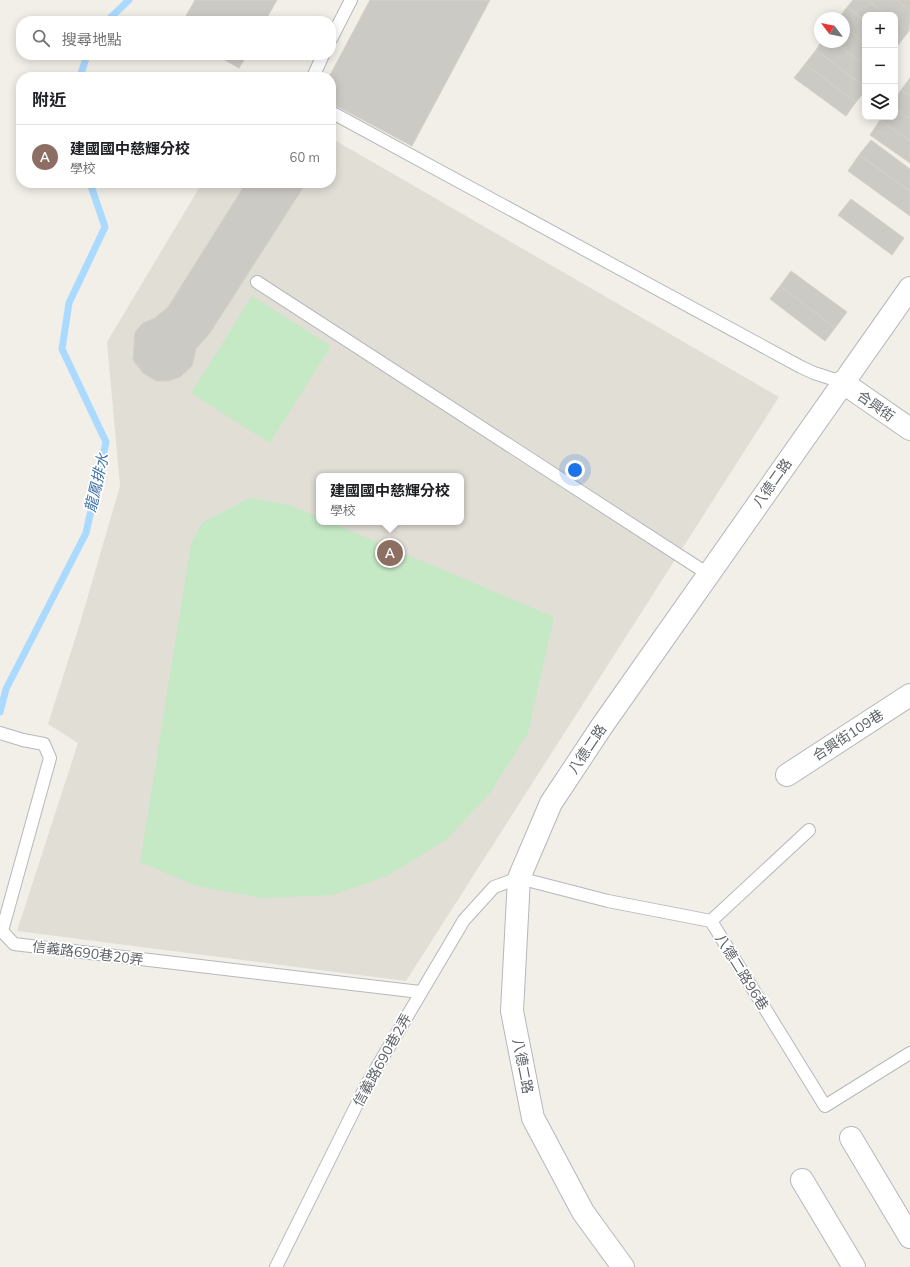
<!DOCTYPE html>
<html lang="zh-TW">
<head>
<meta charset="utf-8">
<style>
  :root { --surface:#fff; --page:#f6f6f6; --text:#202124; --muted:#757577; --line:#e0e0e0; --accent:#ea4335 }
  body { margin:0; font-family:Mulish,"Noto Sans TC",sans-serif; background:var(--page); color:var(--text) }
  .controls { position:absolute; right:12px; top:12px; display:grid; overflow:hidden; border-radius:8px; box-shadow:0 2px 10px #0003 }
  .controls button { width:36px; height:36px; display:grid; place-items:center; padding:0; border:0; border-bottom:1px solid var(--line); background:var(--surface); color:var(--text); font:20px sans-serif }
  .compass { position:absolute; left:814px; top:12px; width:36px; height:36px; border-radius:50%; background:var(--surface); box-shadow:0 2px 10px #0003; rotate:302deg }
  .you { position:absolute; left:575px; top:470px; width:14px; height:14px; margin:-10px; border:3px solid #fff; border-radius:50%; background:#1a73e8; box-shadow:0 0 0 6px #1a73e833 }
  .badge { display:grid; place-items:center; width:26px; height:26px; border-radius:50%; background:var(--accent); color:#fff; font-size:13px; font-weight:700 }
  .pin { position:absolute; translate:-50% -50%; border:2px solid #fff; box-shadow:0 1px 4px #0006 }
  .popup { position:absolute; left:316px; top:473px; width:148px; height:52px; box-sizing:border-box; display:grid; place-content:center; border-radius:8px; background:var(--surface); filter:drop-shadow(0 1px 3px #0005); font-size:13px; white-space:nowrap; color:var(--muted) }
  .popup b { font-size:15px; color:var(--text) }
  .popup::after { content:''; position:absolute; left:50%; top:100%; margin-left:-8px; border:8px solid transparent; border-top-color:var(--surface) }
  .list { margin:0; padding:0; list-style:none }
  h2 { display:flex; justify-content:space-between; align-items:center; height:52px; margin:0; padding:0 16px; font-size:17px }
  h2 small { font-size:13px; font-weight:400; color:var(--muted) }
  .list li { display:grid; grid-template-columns:26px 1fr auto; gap:12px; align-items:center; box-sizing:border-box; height:64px; padding:0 16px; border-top:1px solid var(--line) }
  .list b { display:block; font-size:15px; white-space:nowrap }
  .list p { margin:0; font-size:13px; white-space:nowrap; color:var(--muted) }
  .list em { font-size:13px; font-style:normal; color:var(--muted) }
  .icon { flex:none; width:22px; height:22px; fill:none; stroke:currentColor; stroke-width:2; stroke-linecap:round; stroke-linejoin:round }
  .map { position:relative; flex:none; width:910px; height:1267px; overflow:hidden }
  .search { position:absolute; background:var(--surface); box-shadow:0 2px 10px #0003; left:16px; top:16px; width:320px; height:44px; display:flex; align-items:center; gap:10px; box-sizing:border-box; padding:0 14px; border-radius:16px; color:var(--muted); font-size:15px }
  .panel { position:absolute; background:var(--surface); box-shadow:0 2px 10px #0003; left:16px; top:72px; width:320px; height:116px; border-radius:16px }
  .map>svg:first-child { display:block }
  .education { fill:#e1ded6; fill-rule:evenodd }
  .green { fill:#c5e8c5 }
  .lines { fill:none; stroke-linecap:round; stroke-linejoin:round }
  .stream { stroke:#aadaff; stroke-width:7 }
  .building { fill:#cccac5; stroke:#d6d1c6 }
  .lane-casing { stroke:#b5b8bc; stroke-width:14 }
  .street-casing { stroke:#b5b8bc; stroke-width:24 }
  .lane { stroke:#fff; stroke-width:12 }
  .street { stroke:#fff; stroke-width:22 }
  .labels { text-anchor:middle; stroke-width:3.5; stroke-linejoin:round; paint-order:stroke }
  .street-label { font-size:14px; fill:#5f6368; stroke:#fff }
  .water-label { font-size:15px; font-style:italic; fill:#4174aa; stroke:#fff }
</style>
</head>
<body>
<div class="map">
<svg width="910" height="1267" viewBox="0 0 910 1267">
  <rect width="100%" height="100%" fill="#f1efe8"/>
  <path class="education" d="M331,138L779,397L406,981L17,931L78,743L48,724L81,620L120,486L107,342L202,183H331ZM319,476H461V522H319Z"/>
  <g class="green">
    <polygon points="252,296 331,346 270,443 191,393"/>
    <polygon points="250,498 289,505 319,517 319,522 330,522 554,617 528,733 490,793 447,839 389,875 333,895 261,898 197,886 140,862 191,543 202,523"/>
  </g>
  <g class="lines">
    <g class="stream">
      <polyline points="107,21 129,0"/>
      <polyline points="80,77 87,55"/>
      <polyline points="0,712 6,689 86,533 106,442 62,349 69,303 105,227 90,183"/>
    </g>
  </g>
  <g class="building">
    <polygon points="195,0 277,0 265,21 183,21"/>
    <polygon points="370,0 490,0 412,146 331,103 331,77 329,77"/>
    <polygon points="853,0 867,0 887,15 865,15 865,21 847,7"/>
    <polygon points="867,0 897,0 910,10 909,31 895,21 895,15 887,15"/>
    <polygon points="897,0 910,0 910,10"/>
    <polygon points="847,7 865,21 865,43 844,27 844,18 839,18"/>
    <polygon points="895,21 909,31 898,45 895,43"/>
    <polygon points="844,27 865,43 865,65 834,42 844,42"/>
    <polygon points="821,42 834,42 865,65 865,87 816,50"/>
    <polygon points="816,50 865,87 865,91 856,102 805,64"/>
    <polygon points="216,55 247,55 239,68"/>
    <polygon points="805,64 856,102 846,116 794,78"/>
    <polygon points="910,78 910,96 901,90"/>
    <polygon points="901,90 910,96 910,119 895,108 895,99"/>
    <polygon points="895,108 910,119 910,141 880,120 882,117 895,117"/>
    <polygon points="880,120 910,141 910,163 870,135"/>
    <polygon points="871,140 910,169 910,191 859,155"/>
    <polygon points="859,155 910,191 910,216 848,171"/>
    <polygon points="246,183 306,183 210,333 196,349 192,366 180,377 168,381 156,381 143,373 133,360 135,332 143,323 155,318 168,307"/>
    <polygon points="851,199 904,238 892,255 838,215"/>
    <polygon points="791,271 847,312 835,328 780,286"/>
    <polygon points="780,286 835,328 825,341 770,299"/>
  </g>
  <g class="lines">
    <g class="lane-casing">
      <g id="lane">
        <polyline points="331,39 351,0"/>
        <polyline points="313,77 323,55"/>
        <polyline points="331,112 801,367 814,373 842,382"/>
        <polyline points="257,282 708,574"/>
        <polyline points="0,733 23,740 44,744 50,758 2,931 14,944 420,992"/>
        <polyline points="711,921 809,830"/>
        <polyline points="276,1267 367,1084 464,920 494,887 519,878 608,901 711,921 825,1106 910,1053"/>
      </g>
    </g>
    <g class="street-casing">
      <g id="street">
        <polyline points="842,382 910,429"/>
        <polyline points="787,775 910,695"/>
        <polyline points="851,1138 910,1237"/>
        <polyline points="802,1180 854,1267"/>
        <polyline points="623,1267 583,1212 533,1118 512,1011 519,878 551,803 602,726 910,288"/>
      </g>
    </g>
    <use href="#lane" class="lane"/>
    <use href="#street" class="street"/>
  </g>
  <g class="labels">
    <g class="street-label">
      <text transform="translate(876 406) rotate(35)" y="5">合興街</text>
      <text transform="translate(772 483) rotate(-55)" y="5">八德二路</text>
      <text transform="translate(848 735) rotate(-33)" y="5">合興街109巷</text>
      <text transform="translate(587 749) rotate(-56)" y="5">八德二路</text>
      <text transform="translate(88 953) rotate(7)" y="5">信義路690巷20弄</text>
      <text transform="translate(742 972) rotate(58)" y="5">八德二路96巷</text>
      <text transform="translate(382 1060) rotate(-61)" y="5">信義路690巷2弄</text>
      <text transform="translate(523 1066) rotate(79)" y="5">八德二路</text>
    </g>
    <g class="water-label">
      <text transform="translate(97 483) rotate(-77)" y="5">龍鳳排水</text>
    </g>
  </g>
</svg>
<div class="controls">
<button>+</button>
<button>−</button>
<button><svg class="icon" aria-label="layers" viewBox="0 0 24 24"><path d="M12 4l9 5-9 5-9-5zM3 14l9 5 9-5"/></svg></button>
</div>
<svg class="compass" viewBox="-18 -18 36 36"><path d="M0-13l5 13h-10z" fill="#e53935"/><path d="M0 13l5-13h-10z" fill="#757577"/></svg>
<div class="you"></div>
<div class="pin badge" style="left:390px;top:553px;background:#8d6e63">A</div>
<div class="popup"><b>建國國中慈輝分校</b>學校</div>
<div class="search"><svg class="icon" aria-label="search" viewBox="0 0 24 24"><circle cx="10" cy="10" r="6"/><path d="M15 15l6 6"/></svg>搜尋地點</div>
<section class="panel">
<h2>附近<small></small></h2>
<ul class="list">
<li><span class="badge" style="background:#8d6e63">A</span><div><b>建國國中慈輝分校</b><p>學校</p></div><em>60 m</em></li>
</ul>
</section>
</div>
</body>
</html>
